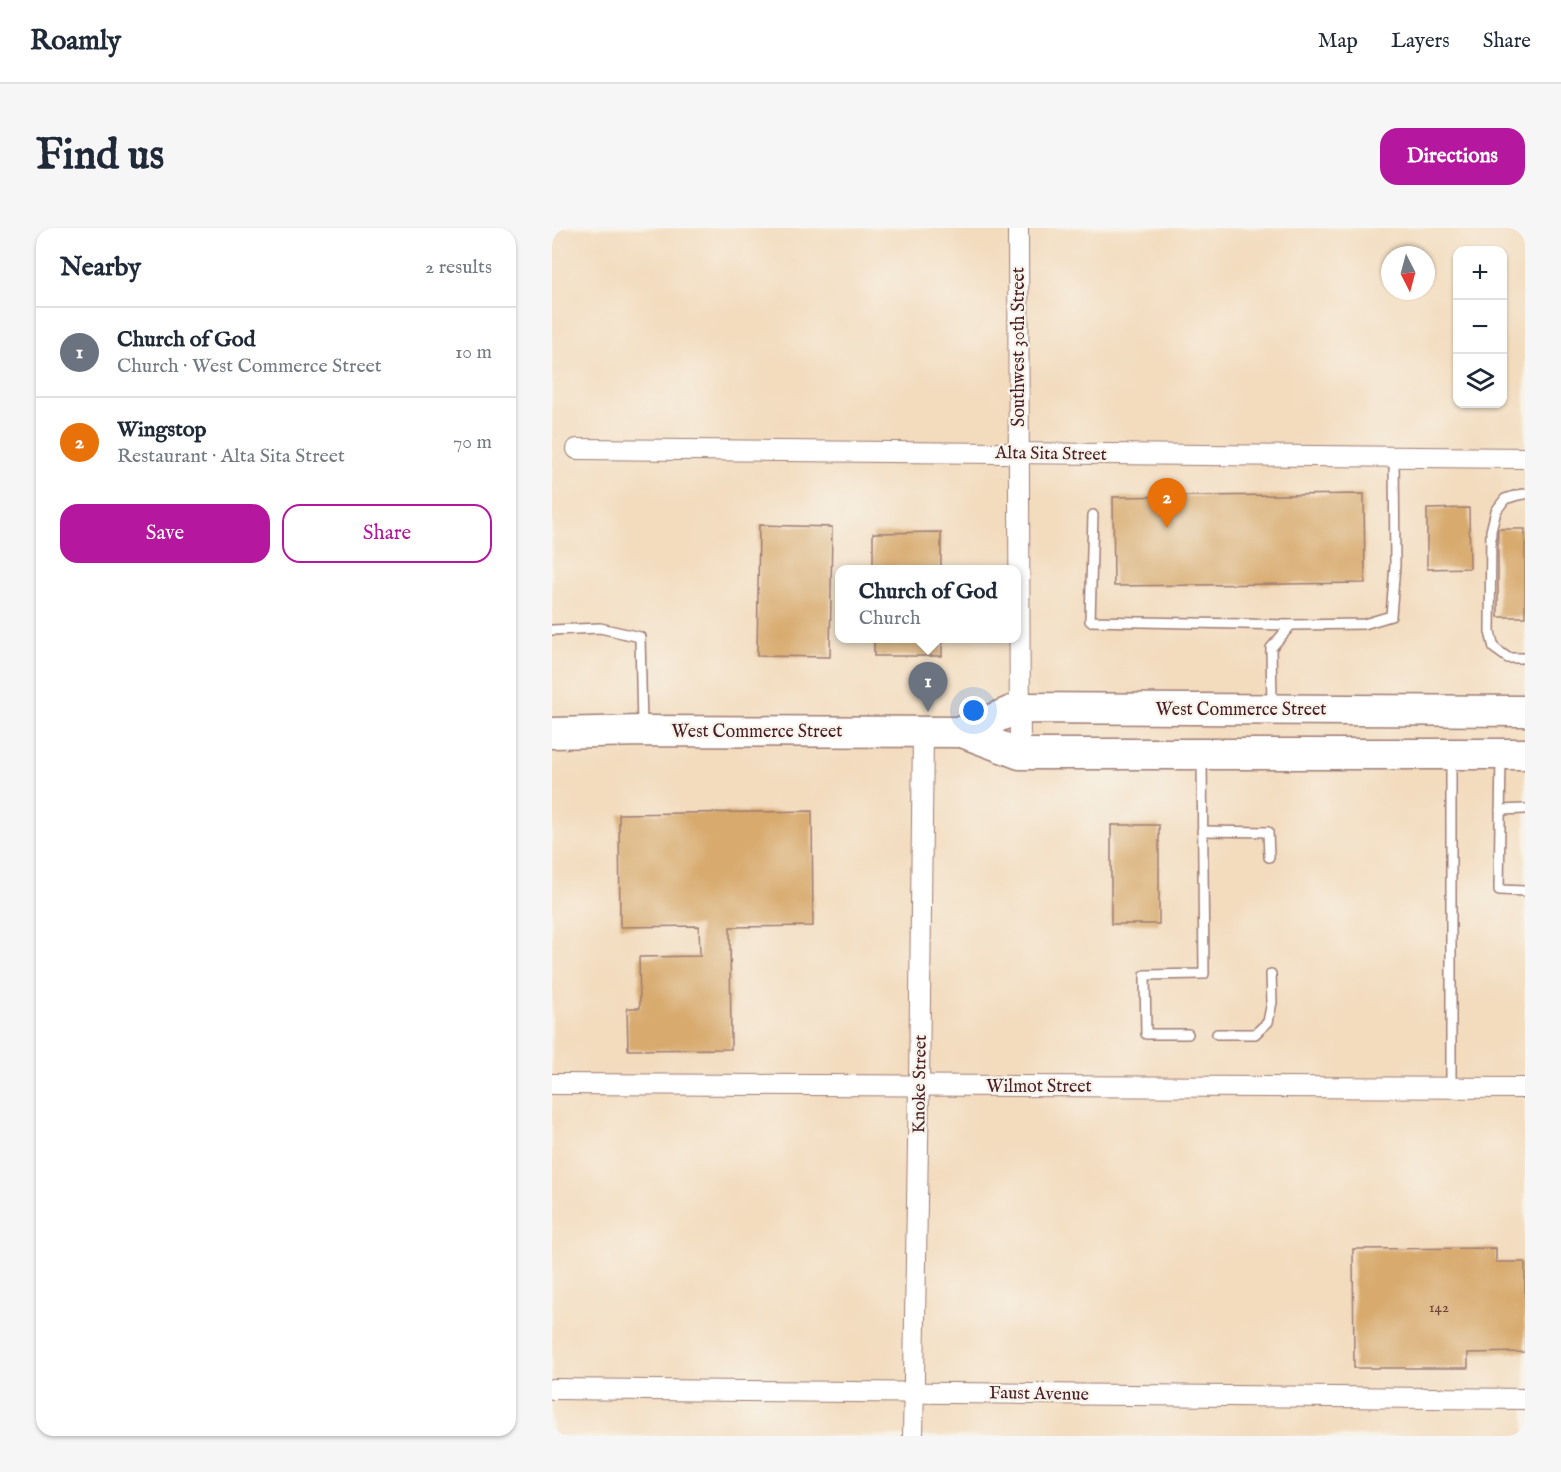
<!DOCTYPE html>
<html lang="en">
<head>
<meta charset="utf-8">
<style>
  :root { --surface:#fff; --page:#f6f6f7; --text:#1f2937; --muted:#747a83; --line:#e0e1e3; --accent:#b5179e }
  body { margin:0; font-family:"IM FELL English",serif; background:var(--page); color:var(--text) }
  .controls { position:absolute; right:18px; top:18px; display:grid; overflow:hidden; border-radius:12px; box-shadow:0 2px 4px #0004 }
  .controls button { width:54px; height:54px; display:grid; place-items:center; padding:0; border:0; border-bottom:2px solid var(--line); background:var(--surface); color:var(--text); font:30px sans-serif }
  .compass { position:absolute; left:829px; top:18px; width:54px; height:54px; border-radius:50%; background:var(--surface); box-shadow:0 2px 4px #0004; rotate:174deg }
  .you { position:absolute; left:422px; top:483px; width:21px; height:21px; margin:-15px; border:4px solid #fff; border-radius:50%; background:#1a73e8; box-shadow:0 0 0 9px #1a73e833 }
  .badge { display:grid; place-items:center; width:39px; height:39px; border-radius:50%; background:var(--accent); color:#fff; font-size:20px; font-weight:700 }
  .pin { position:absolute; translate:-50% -50px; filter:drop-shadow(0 2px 3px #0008) }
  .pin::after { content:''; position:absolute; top:32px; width:21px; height:18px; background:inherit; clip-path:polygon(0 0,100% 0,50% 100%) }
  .popup { position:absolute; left:283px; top:337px; width:186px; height:78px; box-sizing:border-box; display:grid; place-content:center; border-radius:12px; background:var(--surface); filter:drop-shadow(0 2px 4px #0005); font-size:20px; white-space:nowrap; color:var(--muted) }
  .popup b { font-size:22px; color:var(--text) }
  .popup::after { content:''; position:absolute; left:50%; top:100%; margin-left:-12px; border:12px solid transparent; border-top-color:var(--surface) }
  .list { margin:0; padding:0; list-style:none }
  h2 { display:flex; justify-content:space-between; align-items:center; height:78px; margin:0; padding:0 24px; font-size:26px }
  h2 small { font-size:20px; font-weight:400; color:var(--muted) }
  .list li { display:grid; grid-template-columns:39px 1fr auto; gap:18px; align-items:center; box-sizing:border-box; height:90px; padding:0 24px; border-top:2px solid var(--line) }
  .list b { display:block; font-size:22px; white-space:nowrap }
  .list p { margin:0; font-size:20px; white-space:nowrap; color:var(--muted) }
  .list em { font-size:20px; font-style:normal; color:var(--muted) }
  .actions { display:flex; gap:12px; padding:18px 24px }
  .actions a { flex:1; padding:14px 0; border:2px solid var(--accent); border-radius:18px; text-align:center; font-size:21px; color:var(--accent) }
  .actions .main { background:var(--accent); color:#fff }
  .icon { flex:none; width:33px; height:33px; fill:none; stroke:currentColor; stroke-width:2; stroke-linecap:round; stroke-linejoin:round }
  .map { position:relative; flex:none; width:973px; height:1208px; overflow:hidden; border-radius:18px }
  header { display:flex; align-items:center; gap:36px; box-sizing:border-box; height:84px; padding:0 30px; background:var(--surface); border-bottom:2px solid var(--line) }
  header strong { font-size:28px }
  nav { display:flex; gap:33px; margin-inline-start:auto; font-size:21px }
  .intro { display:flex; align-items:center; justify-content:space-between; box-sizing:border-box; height:144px; padding:0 36px }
  h1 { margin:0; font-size:42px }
  .button { padding:15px 27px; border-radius:18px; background:var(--accent); color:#fff; font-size:21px; font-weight:700 }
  main { display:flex; gap:36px; padding:0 36px }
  aside { flex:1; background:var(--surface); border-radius:18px; box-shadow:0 2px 4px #0004 }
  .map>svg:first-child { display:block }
  .building { fill:#d8aa6e }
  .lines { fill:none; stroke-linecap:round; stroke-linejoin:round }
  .service-casing { stroke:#9e7d74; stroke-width:12 }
  .minor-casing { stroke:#9e7d74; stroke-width:22 }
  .primary-casing { stroke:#9e7d74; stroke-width:33 }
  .service { stroke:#fff; stroke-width:9 }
  .minor { stroke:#fff; stroke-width:20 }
  .primary { stroke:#fff; stroke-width:30 }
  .labels { text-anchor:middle; stroke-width:4.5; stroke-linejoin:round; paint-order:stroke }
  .number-label { font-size:15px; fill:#6e423c }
  .street-label { font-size:18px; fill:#4a1f2b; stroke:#f7f3e8 }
</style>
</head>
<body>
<header>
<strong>Roamly</strong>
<nav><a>Map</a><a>Layers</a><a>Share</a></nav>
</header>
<div class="intro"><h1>Find us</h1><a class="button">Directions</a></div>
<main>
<aside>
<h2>Nearby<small>2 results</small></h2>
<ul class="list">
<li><span class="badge" style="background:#6b7280">1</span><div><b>Church of God</b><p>Church · West Commerce Street</p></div><em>10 m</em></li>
<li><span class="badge" style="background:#e8710a">2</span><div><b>Wingstop</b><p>Restaurant · Alta Sita Street</p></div><em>70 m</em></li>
</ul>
<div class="actions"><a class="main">Save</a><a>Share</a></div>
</aside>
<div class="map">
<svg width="973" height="1208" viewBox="0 0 973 1208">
  <rect width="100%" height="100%" fill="#f7f3e8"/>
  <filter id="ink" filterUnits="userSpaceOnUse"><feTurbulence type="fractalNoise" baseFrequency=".0167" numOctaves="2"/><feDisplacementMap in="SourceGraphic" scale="12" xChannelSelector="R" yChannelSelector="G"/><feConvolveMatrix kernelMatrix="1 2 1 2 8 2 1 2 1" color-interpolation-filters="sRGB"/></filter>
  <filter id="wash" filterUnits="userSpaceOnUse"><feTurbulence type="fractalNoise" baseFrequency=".008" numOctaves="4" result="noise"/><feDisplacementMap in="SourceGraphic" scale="24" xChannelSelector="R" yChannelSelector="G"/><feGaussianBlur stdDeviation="1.35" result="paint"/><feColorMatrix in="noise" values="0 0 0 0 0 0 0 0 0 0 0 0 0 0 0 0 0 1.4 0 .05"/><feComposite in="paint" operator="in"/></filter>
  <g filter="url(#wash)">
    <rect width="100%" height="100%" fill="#f3dbbe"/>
    <g id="blocks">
      <g class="building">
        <polygon points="812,266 813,355 562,358 561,269"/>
        <polygon points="917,280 918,340 875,341 875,281"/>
        <polygon points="207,297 280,299 278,429 205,428"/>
        <rect x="946" y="301" width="27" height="88"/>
        <polygon points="389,304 389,342 321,342 321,305"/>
        <rect x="322" y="410" width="68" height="18"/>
        <polygon points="260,583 261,698 178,699 179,821 76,822 75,780 88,780 87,729 148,728 147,698 68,699 67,586"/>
        <rect x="559" y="597" width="48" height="99"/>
        <polygon points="944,1020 944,1034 973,1034 973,1124 916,1125 916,1140 802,1140 801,1021"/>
      </g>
    </g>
  </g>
  <g filter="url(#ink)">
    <use href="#blocks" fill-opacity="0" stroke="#9e7d74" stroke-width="1.5"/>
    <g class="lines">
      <g class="service-casing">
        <g id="service">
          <polyline points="973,266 966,267 953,271 944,283 939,303 938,404 942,420 956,430 973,430"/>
          <polyline points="541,287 538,393 739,397"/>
          <polyline points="0,402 48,400 88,409 90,498"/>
          <polyline points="720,476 719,420 739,397 812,396 839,388 843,337 842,229"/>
          <polyline points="949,528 947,662 973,663"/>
          <polyline points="899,529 899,859"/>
          <polyline points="948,582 973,581"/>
          <polyline points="650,603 716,604 717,629"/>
          <polyline points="636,806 594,806 593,747 652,746 650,529"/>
          <polyline points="665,806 703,806 716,794 720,774 719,746"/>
        </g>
      </g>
      <g class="minor-casing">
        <g id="minor">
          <polyline points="466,0 468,526"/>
          <polyline points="25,221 973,230"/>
          <polyline points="0,856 973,860"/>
          <polyline points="0,1161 973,1171"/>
          <polyline points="361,1208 367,857 371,504"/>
        </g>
      </g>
      <g class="primary-casing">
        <g id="primary">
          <polyline points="410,504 467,480 973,483"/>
          <polyline points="0,505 90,503 410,504 468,526 973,526"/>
        </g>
      </g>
      <use href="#service" class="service"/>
      <use href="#minor" class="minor"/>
      <use href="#primary" class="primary"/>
    </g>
  </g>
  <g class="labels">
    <g class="number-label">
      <text x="887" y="1084">142</text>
    </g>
    <g class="street-label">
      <text transform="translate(466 119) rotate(-90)" y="6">Southwest 30th Street</text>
      <text transform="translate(499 225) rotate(1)" y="6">Alta Sita Street</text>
      <text x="689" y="487">West Commerce Street</text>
      <text x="205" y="509">West Commerce Street</text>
      <text transform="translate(367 856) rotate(-89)" y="6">Knoke Street</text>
      <text x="487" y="864">Wilmot Street</text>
      <text transform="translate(487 1165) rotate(1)" y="6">Faust Avenue</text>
    </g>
  </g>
</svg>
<div class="controls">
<button>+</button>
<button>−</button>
<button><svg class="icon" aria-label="layers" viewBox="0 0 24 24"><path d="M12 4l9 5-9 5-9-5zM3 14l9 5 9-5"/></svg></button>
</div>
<svg class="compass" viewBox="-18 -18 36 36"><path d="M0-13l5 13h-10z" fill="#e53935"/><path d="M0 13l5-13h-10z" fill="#747a83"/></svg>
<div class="you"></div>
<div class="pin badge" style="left:376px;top:484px;background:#6b7280">1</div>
<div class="popup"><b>Church of God</b>Church</div>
<div class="pin badge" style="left:615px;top:300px;background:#e8710a">2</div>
</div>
</main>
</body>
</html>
